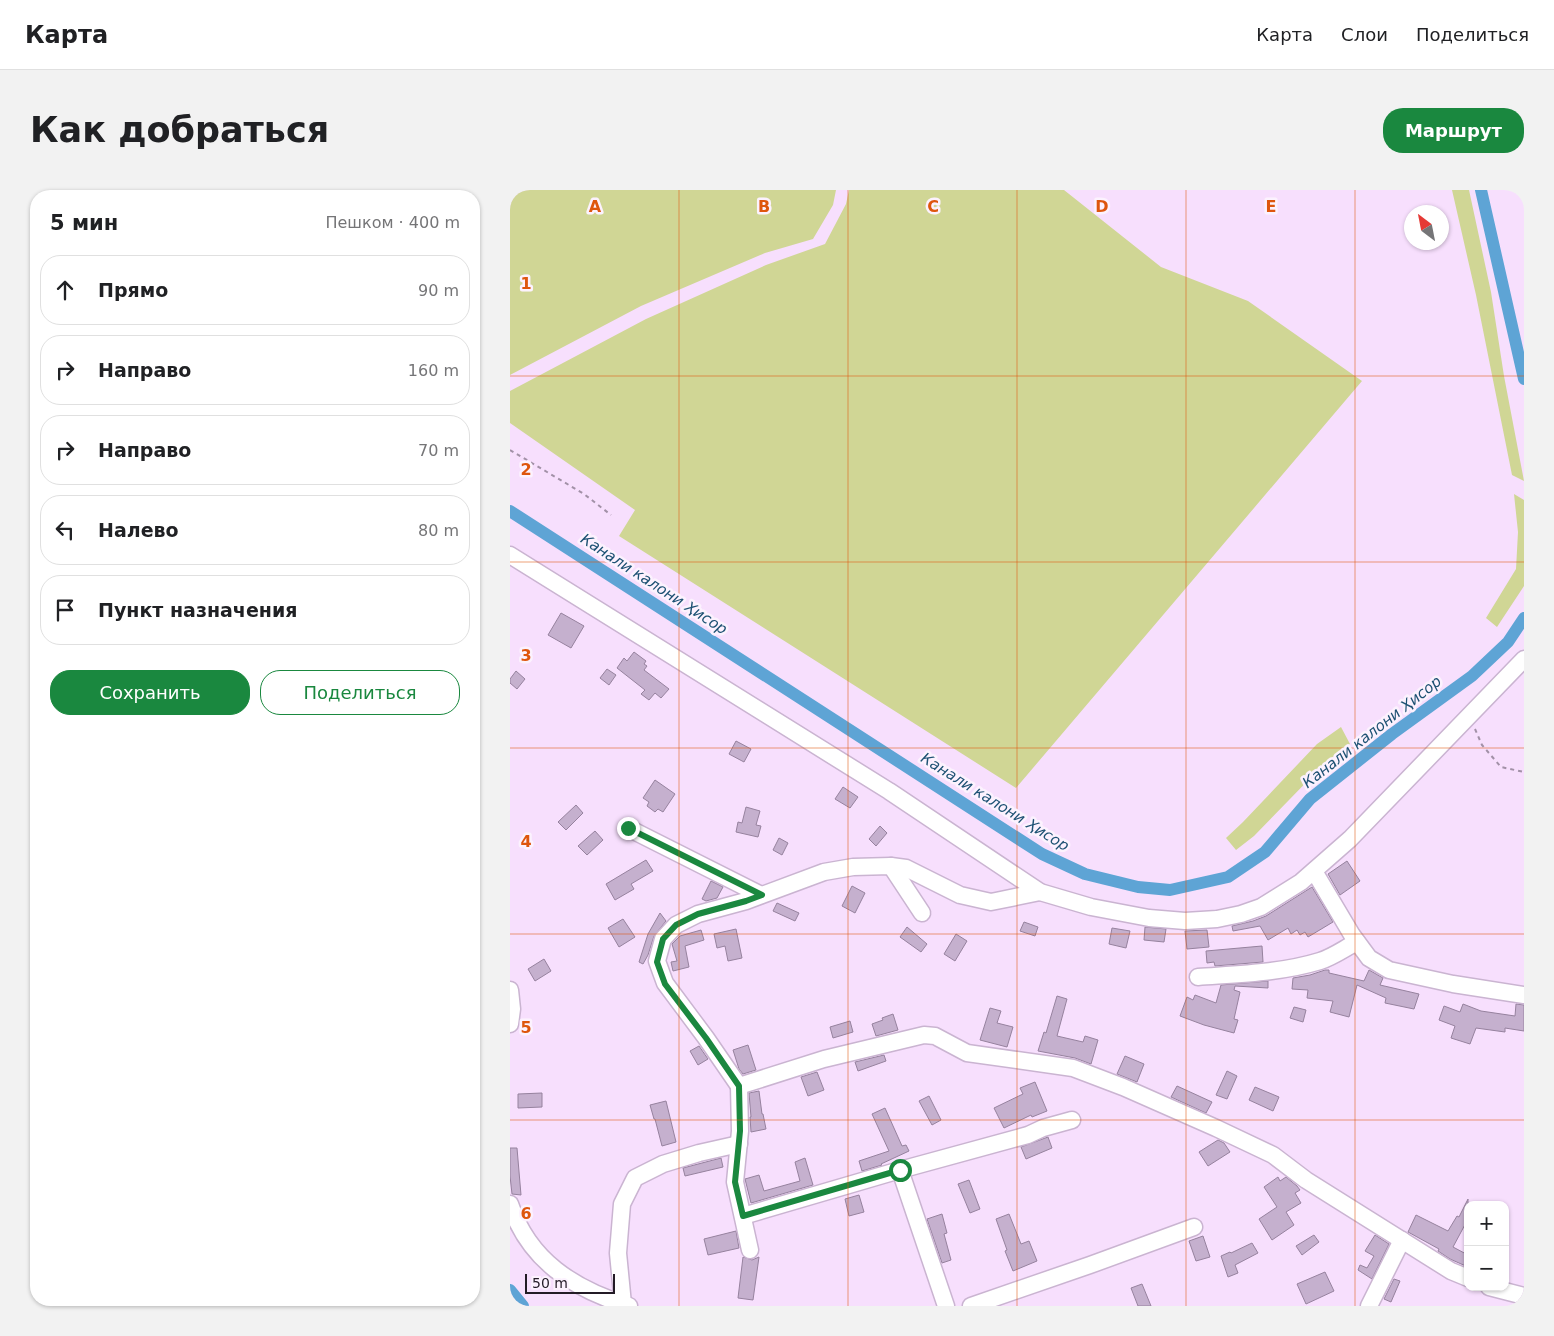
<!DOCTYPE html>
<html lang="ru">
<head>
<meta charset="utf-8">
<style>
  :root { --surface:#fff; --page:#f2f2f2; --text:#202124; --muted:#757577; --line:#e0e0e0; --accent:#1a883f }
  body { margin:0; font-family:"DejaVu Sans",sans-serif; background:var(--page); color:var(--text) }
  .controls { position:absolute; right:15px; bottom:15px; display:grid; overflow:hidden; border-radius:10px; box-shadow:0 1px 4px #0004 }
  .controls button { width:45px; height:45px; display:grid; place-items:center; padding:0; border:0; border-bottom:1px solid var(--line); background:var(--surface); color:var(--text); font:25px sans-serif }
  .compass { position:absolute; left:894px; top:15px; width:45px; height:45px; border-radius:50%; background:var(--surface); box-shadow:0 1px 4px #0004; rotate:328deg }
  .scale { position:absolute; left:15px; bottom:12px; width:90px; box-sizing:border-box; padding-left:5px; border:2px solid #231b26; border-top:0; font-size:14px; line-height:18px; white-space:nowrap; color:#231b26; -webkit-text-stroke:4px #fcf2fe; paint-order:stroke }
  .stop { position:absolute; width:15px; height:15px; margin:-11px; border:4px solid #1a883f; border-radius:50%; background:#fff }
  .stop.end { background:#1a883f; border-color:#fff; box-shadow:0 1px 5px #0008 }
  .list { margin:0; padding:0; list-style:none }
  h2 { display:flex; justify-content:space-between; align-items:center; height:65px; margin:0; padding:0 20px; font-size:21px }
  h2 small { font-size:16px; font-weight:400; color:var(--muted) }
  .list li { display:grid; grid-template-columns:32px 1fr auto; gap:15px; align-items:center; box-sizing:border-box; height:70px; margin:0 10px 10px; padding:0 10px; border:1px solid var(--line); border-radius:20px }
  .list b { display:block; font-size:19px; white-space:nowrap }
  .list em { font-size:16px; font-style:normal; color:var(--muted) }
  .actions { display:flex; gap:10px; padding:15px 20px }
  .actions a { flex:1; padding:11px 0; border:1px solid var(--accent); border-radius:20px; text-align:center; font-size:18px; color:var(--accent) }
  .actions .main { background:var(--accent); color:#fff }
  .icon { flex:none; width:28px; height:28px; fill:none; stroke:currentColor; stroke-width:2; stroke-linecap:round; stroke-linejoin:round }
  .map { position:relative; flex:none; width:1014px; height:1116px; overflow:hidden; border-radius:20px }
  header { display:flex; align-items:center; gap:30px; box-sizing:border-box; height:70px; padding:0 25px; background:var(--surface); border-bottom:1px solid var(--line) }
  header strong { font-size:24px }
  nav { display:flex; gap:28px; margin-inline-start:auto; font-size:18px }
  .intro { display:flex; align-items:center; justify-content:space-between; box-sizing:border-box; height:120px; padding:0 30px }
  h1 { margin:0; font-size:35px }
  .button { padding:12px 22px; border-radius:20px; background:var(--accent); color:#fff; font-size:18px; font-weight:700 }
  main { display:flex; gap:30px; padding:0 30px }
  aside { flex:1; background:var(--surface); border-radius:20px; box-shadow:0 1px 4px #0004 }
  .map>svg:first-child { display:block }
  .green { fill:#d0d695 }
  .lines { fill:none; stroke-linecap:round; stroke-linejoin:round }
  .canal { stroke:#5ea4d5; stroke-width:12 }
  .building { fill:#c5b0ce; stroke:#96829e }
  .minor-casing { stroke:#cab4d1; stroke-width:19 }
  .path { stroke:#a291a7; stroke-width:2; stroke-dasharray:4 4; stroke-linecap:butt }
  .minor { stroke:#fff; stroke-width:16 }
  .route { stroke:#1a883f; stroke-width:6 }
  .grid { fill:none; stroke:#de560d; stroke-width:1; stroke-opacity:0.55 }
  .labels { text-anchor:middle; stroke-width:5; stroke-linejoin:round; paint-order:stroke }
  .water-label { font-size:15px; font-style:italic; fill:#1d5173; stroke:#fcf2fe }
  .grid-label { font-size:16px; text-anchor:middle; font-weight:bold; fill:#de560d; stroke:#fcf2fe; stroke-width:5; stroke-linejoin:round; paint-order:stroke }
</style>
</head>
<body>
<header>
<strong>Карта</strong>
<nav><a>Карта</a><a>Слои</a><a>Поделиться</a></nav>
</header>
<div class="intro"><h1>Как добраться</h1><a class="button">Маршрут</a></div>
<main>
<aside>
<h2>5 мин<small>Пешком · 400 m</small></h2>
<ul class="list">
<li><svg class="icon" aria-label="ahead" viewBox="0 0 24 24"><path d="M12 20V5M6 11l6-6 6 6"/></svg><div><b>Прямо</b></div><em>90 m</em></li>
<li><svg class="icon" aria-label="right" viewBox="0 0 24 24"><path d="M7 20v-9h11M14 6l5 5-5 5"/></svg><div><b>Направо</b></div><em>160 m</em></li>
<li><svg class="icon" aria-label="right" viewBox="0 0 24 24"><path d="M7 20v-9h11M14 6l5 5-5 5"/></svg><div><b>Направо</b></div><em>70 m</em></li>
<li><svg class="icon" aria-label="left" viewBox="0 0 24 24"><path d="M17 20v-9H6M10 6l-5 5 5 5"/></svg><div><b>Налево</b></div><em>80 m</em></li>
<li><svg class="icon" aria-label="arrive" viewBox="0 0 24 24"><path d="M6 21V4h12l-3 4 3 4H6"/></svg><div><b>Пункт назначения</b></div></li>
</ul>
<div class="actions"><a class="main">Сохранить</a><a>Поделиться</a></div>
</aside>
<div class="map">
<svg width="1014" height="1116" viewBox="0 0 1014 1116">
  <rect width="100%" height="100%" fill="#f7dffd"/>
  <g class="green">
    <polygon points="0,0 326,0 323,15 303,49 255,63 131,116 0,185"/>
    <polygon points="339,0 554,0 651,77 738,111 852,191 506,598 109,346 125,320 0,233 0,201 136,129 256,75 315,54 336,14"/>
    <polygon points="942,0 959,0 981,102 994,186 1014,291 1002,285 966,105"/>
    <polygon points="1004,304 1014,310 1014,396 987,437 976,428 1006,379 1008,342"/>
    <polygon points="831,537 840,554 816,572 744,646 726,660 716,648 733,632 807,554"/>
  </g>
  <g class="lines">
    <g class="canal">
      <polyline points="971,0 1014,189"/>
      <polyline points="0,321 532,664 575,684 628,697 660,700 718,687 755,662 800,609 882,544 962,486 998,452 1014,428"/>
      <polyline points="0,1100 13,1116"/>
    </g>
  </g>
  <g class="building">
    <polygon points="51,423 74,436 61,458 38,445"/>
    <polygon points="124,462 136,471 134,474 137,476 134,480 159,499 151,508 145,503 139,510 131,504 135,500 107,478 114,468 117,471"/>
    <polygon points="97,479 106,485 99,495 90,488"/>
    <polygon points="6,481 15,489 7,499 0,493 0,489"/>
    <polygon points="226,551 241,559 234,572 219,564"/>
    <polygon points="145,590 165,604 153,622 148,619 145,622 137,616 139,612 133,608"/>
    <polygon points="333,597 348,607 340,618 325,609"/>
    <polygon points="66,615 73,623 56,640 48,632"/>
    <polygon points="236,617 250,621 246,635 251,636 248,647 226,642 228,632 232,633"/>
    <polygon points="370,636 377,643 366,656 359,649"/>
    <polygon points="85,641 93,650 77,665 68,656"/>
    <polygon points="269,648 278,653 272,665 263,660"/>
    <polygon points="136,670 143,681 121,694 124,699 105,710 96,694"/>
    <polygon points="837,671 850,691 830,705 818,684"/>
    <polygon points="201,691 213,697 207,708 196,711 192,709"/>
    <polygon points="342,696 355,703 345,723 332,716"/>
    <polygon points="802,697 823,732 798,747 795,742 790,745 787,740 781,744 778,738 758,750 750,736 723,741 722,736 743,731 756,726"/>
    <polygon points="267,713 289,723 285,731 263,721"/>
    <polygon points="150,723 156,731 144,746 138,765 133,774 129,772 138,744"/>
    <polygon points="113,729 125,747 109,757 98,738"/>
    <polygon points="514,732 528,737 525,746 510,741"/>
    <polygon points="397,737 417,754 411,762 390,747"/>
    <polygon points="635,737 656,739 654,752 634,750"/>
    <polygon points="602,738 620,741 616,758 599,754"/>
    <polygon points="226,739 232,768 218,771 215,756 207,758 204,744"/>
    <polygon points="191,740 194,750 175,756 179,777 163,781 161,772 167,771 162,754 170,746"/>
    <polygon points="697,740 699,757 677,759 675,741"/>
    <polygon points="446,744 457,751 445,771 434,764"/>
    <polygon points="752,756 753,772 705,776 704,772 697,773 696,761"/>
    <polygon points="34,769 41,781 25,791 18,779"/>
    <polygon points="815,780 819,780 819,783 854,791 859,780 873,788 870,795 909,804 904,819 875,813 876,808 847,795 839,827 820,822 823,811 797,808 798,800 782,799 783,788 800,785"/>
    <polygon points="758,791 758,798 725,796 724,800 730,802 724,829 728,830 724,843 694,835 670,826 677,807 683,810 685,805 706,813 711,795"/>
    <polygon points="547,806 557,809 547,846 573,852 575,846 588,850 581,874 565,868 528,861 534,842 536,843"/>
    <polygon points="953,814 971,821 1005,826 1006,814 1014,815 1014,841 995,838 995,842 966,838 960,854 941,848 945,836 929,830 934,816 950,822"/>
    <polygon points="784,817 796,820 793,832 780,828"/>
    <polygon points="480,818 491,821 487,833 503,837 497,857 470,850"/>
    <polygon points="383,824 388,840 366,846 362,834 373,830 372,828"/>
    <polygon points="340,831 343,842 323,848 320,837"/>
    <polygon points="238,855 246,880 233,884 229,879 223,860"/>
    <polygon points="189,856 198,869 188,875 180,861"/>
    <polygon points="374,865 376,871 348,881 345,872"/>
    <polygon points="615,866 634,874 627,892 607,884"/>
    <polygon points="717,881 727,886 717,909 706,905"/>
    <polygon points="307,882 314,900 298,906 291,887"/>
    <polygon points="525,892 537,921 522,927 521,925 494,938 484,918 513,904 510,898"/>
    <polygon points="667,896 702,912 696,923 661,907"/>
    <polygon points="745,897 769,907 763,921 739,910"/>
    <polygon points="249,901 252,924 253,924 256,939 241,942 240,927 241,927 239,903"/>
    <polygon points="32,903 32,917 8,918 8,904"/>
    <polygon points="419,906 431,930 422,935 409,911"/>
    <polygon points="156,911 166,952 152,956 145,929 144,929 140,915"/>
    <polygon points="375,918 392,956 396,955 399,961 371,974 372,975 352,981 349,971 379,961 362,924"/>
    <polygon points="538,947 542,958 516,969 511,957"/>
    <polygon points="708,950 714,953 720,962 698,976 689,962"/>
    <polygon points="0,958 7,958 11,1005 2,1004 0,986"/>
    <polygon points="211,968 213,977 175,986 173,978"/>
    <polygon points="295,968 303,995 241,1013 235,989 249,985 254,1001 290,991 285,972"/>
    <polygon points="768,987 770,991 776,987 787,996 790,1000 785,1003 791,1013 776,1022 784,1035 762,1050 749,1029 767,1017 754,997"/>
    <polygon points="459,990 470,1019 460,1023 448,994"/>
    <polygon points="349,1005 354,1022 339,1026 335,1009"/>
    <polygon points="958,1009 958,1029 943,1057 958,1065 958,1077 940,1069 928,1061 929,1059 898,1042 906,1025 938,1041 947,1026 949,1027"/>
    <polygon points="432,1024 437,1043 434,1044 441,1070 432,1073 417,1029"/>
    <polygon points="499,1024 511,1054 519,1051 527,1071 503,1081 495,1061 497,1060 486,1029"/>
    <polygon points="226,1041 229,1058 198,1065 194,1049"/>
    <polygon points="804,1045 809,1052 792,1065 786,1056"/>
    <polygon points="865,1045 879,1054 862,1089 848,1080 850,1075 857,1078 864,1066 855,1061"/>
    <polygon points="693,1046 700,1067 686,1071 679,1051"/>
    <polygon points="742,1053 748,1063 725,1075 728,1083 718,1087 711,1066 720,1062 721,1063"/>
    <polygon points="233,1067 242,1070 249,1067 243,1110 228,1108"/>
    <polygon points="815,1082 824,1101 796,1114 787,1094"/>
    <polygon points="884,1089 890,1091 881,1112 874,1109"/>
    <polygon points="632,1094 641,1116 628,1116 621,1098"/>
  </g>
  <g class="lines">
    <g class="minor-casing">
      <g id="minor">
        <polyline points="0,365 379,601 530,702 581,717 639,728 675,731 707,729 731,724 751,717 791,692 840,649 1014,469"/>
        <polyline points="118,638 251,705"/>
        <polyline points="381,676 412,723"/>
        <polyline points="804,681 842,745 859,768 879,780 943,794 1014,805"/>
        <path d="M688,787C728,784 771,783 810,771C823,767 835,758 847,752"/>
        <polyline points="0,800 2,819 0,834"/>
        <polyline points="229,896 196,848 155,793 147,771 153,749 166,735 188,724 236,711 314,682 343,677 381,676 396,678 450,705 481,712 530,702"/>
        <polyline points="390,980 436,1116"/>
        <path d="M0,1014C19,1071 64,1099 119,1116"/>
        <polyline points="233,1026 390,980 518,945 533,938 562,930"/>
        <polyline points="240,1060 225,992 230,941 229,896 314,869 414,845 425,846 457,863 563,878 613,897 706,938 763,965 796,990 941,1081 958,1088"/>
        <polyline points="979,1097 1014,1106"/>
        <polyline points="113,1114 108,1063 112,1014 125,988 153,974 189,963 229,954"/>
        <polyline points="461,1116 580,1075 684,1037"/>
        <polyline points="859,1116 892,1050"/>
      </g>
    </g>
    <g class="path">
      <polyline points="0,260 74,304 101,325"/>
      <polyline points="965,539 972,555 991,577 1014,582"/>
    </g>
    <use href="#minor" class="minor"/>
  </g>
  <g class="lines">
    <polyline class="route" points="118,638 252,705 236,711 188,724 166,735 153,749 147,772 155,794 196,848 229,896 230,941 225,992 233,1026 390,980"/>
  </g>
  <path class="grid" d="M169,0V1116M338,0V1116M507,0V1116M676,0V1116M845,0V1116M0,186H1014M0,372H1014M0,558H1014M0,744H1014M0,930H1014"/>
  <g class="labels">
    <g class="water-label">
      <text transform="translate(144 394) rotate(33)" y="5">Канали калони Ҳисор</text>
      <text transform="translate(862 542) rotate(-38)" y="5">Канали калони Ҳисор</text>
      <text transform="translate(485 612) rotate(32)" y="5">Канали калони Ҳисор</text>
    </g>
  </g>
  <g class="grid-label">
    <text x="85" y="22">A</text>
    <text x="254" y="22">B</text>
    <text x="423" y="22">C</text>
    <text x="592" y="22">D</text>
    <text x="761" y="22">E</text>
    <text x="16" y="99">1</text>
    <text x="16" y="285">2</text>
    <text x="16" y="471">3</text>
    <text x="16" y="657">4</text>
    <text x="16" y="843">5</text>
    <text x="16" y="1029">6</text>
  </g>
</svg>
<div class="controls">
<button>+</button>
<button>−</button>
</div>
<svg class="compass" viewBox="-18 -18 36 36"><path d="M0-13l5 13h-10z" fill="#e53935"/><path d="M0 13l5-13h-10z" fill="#757577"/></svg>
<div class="scale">50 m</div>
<div class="stop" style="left:390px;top:980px"></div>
<div class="stop end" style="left:118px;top:638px"></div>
</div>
</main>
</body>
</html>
